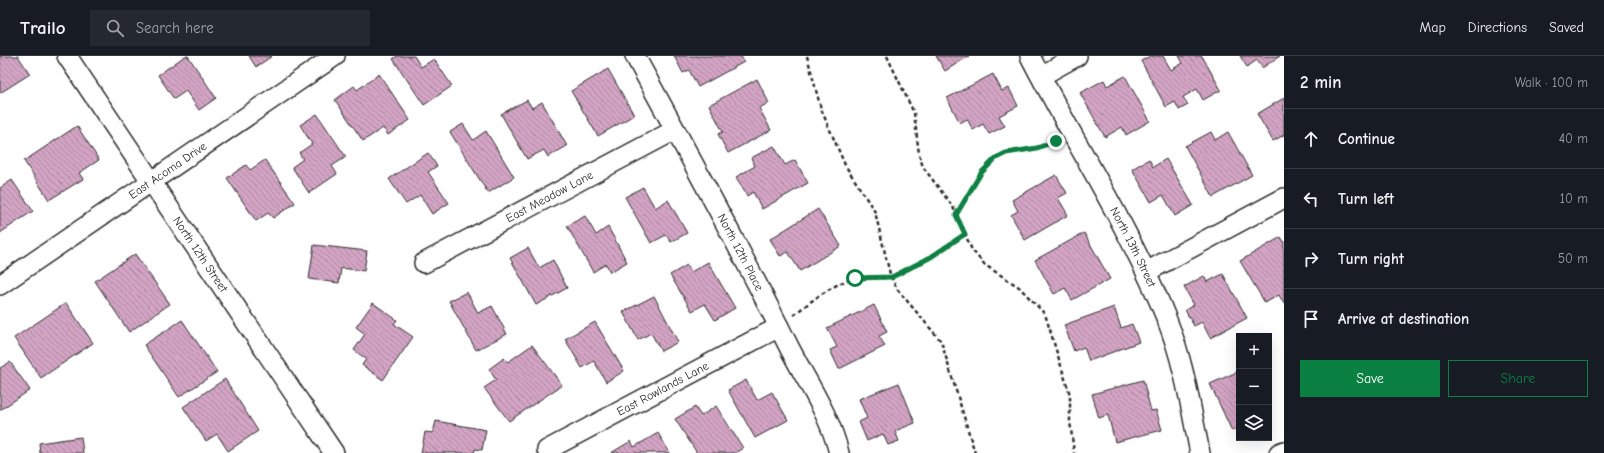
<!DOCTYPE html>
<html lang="en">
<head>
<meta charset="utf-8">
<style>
  :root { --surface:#171b24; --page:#242831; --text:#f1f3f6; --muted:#9ea1a6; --line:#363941; --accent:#0b8043 }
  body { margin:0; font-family:"Comic Neue",sans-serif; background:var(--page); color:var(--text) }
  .controls { position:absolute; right:12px; bottom:12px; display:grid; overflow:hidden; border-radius:0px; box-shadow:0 4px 16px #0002 }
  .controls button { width:36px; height:36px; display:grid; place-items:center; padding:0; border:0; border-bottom:1px solid var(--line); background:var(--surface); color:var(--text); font:20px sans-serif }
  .stop { position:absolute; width:12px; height:12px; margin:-9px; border:3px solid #0b8043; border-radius:50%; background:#fff }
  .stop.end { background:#0b8043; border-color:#fff; box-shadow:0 1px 4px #0008 }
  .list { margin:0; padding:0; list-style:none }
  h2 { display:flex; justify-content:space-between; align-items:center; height:52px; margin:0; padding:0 16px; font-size:17px }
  h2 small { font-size:13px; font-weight:400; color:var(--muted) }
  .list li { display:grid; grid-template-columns:26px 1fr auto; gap:12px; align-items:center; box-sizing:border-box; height:60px; padding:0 16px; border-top:1px solid var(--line) }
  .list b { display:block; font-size:15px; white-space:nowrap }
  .list em { font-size:13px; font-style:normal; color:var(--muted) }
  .actions { display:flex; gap:8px; padding:12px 16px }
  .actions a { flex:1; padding:9px 0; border:1px solid var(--accent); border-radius:0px; text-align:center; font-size:14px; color:var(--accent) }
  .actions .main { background:var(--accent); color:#fff }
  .icon { flex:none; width:22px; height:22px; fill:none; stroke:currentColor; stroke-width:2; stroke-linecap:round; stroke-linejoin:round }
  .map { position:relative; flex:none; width:1284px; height:397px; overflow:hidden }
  header { display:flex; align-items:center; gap:24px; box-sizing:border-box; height:56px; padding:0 20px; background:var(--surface); border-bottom:1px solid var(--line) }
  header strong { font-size:19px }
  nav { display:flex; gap:22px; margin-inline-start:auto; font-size:14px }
  .search { width:280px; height:36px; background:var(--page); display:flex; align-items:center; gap:10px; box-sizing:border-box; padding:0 14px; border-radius:0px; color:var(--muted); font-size:15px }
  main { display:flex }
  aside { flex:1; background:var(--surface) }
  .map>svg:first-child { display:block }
  .building { fill:url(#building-back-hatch); stroke:#2b2b2b }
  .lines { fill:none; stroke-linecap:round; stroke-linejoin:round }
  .minor-casing { stroke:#2b2b2b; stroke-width:22 }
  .path { stroke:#2b2b2b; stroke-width:2.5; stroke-dasharray:4 3; stroke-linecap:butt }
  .minor { stroke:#fff; stroke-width:19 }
  .route { stroke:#0b8043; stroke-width:5 }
  .labels { text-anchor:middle; stroke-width:3; stroke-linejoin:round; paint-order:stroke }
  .street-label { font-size:12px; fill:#2b2b2b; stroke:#fff }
</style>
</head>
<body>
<header>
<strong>Trailo</strong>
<div class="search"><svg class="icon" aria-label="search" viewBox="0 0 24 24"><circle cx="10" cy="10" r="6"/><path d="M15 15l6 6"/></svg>Search here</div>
<nav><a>Map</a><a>Directions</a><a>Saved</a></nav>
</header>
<main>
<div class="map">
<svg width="1284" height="397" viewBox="0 0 1284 397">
  <defs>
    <pattern id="building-back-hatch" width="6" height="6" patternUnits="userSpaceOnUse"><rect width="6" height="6" fill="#d3a4c4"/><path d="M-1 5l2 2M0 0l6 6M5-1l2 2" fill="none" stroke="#ab869f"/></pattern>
  </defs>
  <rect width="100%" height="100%" fill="#fff"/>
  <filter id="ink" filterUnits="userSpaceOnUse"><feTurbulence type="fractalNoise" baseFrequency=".025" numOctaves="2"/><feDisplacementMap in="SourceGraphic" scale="8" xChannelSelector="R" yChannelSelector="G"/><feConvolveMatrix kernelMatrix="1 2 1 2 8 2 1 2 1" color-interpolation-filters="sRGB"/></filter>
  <g filter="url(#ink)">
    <g class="building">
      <polygon points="0,0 18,0 30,18 0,37"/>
      <polygon points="185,0 188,0 216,42 199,54 186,35 174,43 158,19"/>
      <polygon points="249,0 272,0 256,11"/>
      <polygon points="397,0 414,0 421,11 434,3 452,30 424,49 393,3"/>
      <polygon points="674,0 741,0 744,6 698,31 689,14 683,17"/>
      <polygon points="936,0 969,0 945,15"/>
      <polygon points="1150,0 1163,0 1171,14 1183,7 1179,0 1202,0 1221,34 1203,44 1197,33 1183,41 1188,49 1179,54 1175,46 1166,51 1141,5"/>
      <polygon points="1240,0 1280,0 1262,12 1257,4 1247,11"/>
      <polygon points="608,13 634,59 598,80 571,35"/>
      <polygon points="379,18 410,64 388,79 383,72 363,85 335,44 354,30 357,34"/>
      <polygon points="993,18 1002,35 1009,32 1018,50 999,60 1005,70 989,78 983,68 973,74 967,63 960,67 947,42"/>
      <polygon points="1125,20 1150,65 1126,79 1122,71 1105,81 1080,37 1104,24 1107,30"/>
      <polygon points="757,23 769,47 759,52 771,74 728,97 718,78 723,76 709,49"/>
      <polygon points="1284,42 1284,79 1273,85 1257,58"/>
      <polygon points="527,44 532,52 542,46 567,90 548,101 544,94 527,103 501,58"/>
      <polygon points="317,58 346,101 332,110 337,118 309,137 292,111 303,103 299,97 312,88 300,69"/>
      <polygon points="463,68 473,84 486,75 514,121 488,137 450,76"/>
      <polygon points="77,70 99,104 79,117 83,123 49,144 24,105"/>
      <polygon points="1211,76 1215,84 1228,76 1252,119 1213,141 1185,90"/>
      <polygon points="774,90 785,109 795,104 808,127 762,153 753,136 747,140 736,121 755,110 751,102"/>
      <polygon points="428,97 437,110 428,116 449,147 432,158 420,139 406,148 389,123"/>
      <polygon points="1149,103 1153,111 1166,103 1193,149 1175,160 1163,139 1151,146 1132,113"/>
      <polygon points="265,104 295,147 273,162 268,157 256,165 227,122 246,109 250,114"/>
      <polygon points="1056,119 1067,137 1058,142 1068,159 1025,184 1011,159 1018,155 1012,144"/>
      <polygon points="12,124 33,155 0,177 0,132"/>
      <polygon points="643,131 655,152 668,144 687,177 671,186 666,179 651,187 625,141"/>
      <polygon points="818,153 841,190 800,215 788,196 780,200 770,183"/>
      <polygon points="585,160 596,179 608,171 627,206 610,216 606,208 593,216 567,170"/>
      <polygon points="1084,177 1110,223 1072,244 1065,232 1054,238 1035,204"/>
      <polygon points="1281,181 1284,186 1284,248 1279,239 1265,247 1240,205"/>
      <polygon points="314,189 367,195 364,215 341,212 339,227 309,223"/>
      <polygon points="528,192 539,212 553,204 567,232 536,249 510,202"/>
      <polygon points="135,198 170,248 129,276 95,225"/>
      <polygon points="708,206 735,252 715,264 705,248 692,255 670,219 687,209 691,216"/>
      <polygon points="1223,218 1247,262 1210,282 1202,266 1194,270 1185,254 1194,249 1184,231 1204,220 1207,226"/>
      <polygon points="467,236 478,257 492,250 507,278 476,294 449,245"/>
      <polygon points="654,240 678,286 661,295 651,277 638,284 623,256"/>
      <polygon points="66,247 93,287 41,322 14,282"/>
      <polygon points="373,247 397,264 394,268 413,281 383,324 362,309 366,303 354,294 365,278 356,271"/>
      <polygon points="874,249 887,276 879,280 885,290 839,313 830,294 837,291 827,272"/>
      <polygon points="1114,251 1121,272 1132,268 1139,286 1089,305 1084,291 1074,295 1064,269"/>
      <polygon points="182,264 217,316 179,341 144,289"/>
      <polygon points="595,266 624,315 606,326 594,305 582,312 565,283"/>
      <polygon points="532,289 562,329 509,365 484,332 496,324 489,313 504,302 508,306"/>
      <polygon points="10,306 30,334 0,354 0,312"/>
      <polygon points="1237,316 1239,320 1239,372 1232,375 1210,328"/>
      <polygon points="225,323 258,375 228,395 217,378 206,385 183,351"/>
      <polygon points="746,324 757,344 772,336 788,364 755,382 728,334"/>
      <polygon points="1143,324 1151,355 1156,354 1162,374 1115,386 1108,359 1099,362 1092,338"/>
      <polygon points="899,327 915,367 895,375 899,385 888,389 883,378 867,385 859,366 867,362 859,343"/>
      <polygon points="716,350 743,392 735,397 697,397 675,363 695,351 701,360"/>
      <polygon points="436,365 486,374 482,394 475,393 474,397 421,397 425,376 433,377"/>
      <polygon points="658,377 670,397 611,397 631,385 634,391"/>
      <polygon points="81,381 83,397 40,397 39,387"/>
    </g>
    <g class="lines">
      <g class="minor-casing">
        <g id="minor">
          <path id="s1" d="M67,0L334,397"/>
          <path id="s2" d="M635,0C686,94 738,188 786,285C804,322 829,356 839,397"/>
          <path id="s3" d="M1030,0C1075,88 1130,172 1167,264C1184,306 1191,353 1200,397"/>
          <polyline points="1041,20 1077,0"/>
          <path id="s4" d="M424,207L675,74"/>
          <polyline points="1146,216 1284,142"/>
          <path id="s5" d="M0,229L335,0"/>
          <path id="s6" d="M547,394L779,271"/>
          <polyline points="1279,397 1284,395"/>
        </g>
      </g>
      <g class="path">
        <polyline points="807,0 821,53 845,109 875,156 890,218 897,233 941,285 975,397"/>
        <polyline points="887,0 914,57 919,98 923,111 953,151 972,194 985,209 1019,231 1045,258 1070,339 1070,365 1074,397"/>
        <polyline points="956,159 981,117 996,102 1006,97 1037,92 1055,85"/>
        <path d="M794,259C808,247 838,224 857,222C868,220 883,224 893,220C919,210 942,193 965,178"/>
      </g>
      <use href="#minor" class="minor"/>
    </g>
  </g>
  <g class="lines" filter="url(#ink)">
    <polyline class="route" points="855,222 892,221 931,201 965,178 956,159 981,117 996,102 1006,97 1037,92 1056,85"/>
  </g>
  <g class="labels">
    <g class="street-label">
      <text dy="4" stroke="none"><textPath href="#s5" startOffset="203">East Acoma Drive</textPath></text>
      <text dy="4" stroke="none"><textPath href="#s4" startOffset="142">East Meadow Lane</textPath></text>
      <text dy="4" stroke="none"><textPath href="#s3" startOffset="217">North 13th Street</textPath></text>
      <text dy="4" stroke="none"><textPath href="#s2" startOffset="223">North 12th Place</textPath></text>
      <text dy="4" stroke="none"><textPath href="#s1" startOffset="239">North 12th Street</textPath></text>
      <text dy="4" stroke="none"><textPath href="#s6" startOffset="131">East Rowlands Lane</textPath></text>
    </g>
  </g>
</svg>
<div class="controls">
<button>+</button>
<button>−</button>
<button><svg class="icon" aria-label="layers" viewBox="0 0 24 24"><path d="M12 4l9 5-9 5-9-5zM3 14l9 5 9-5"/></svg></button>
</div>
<div class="stop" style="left:855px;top:222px"></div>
<div class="stop end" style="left:1056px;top:85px"></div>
</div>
<aside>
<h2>2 min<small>Walk · 100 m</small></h2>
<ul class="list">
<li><svg class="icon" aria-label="ahead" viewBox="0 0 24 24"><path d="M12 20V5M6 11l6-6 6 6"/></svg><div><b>Continue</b></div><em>40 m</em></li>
<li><svg class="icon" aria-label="left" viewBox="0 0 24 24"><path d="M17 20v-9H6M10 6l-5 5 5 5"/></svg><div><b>Turn left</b></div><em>10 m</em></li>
<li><svg class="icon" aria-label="right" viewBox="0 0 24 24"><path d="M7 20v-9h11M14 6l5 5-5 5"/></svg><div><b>Turn right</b></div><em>50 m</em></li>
<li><svg class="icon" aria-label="arrive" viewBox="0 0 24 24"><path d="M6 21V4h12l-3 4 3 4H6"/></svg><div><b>Arrive at destination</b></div></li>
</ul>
<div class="actions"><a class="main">Save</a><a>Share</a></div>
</aside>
</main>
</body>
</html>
